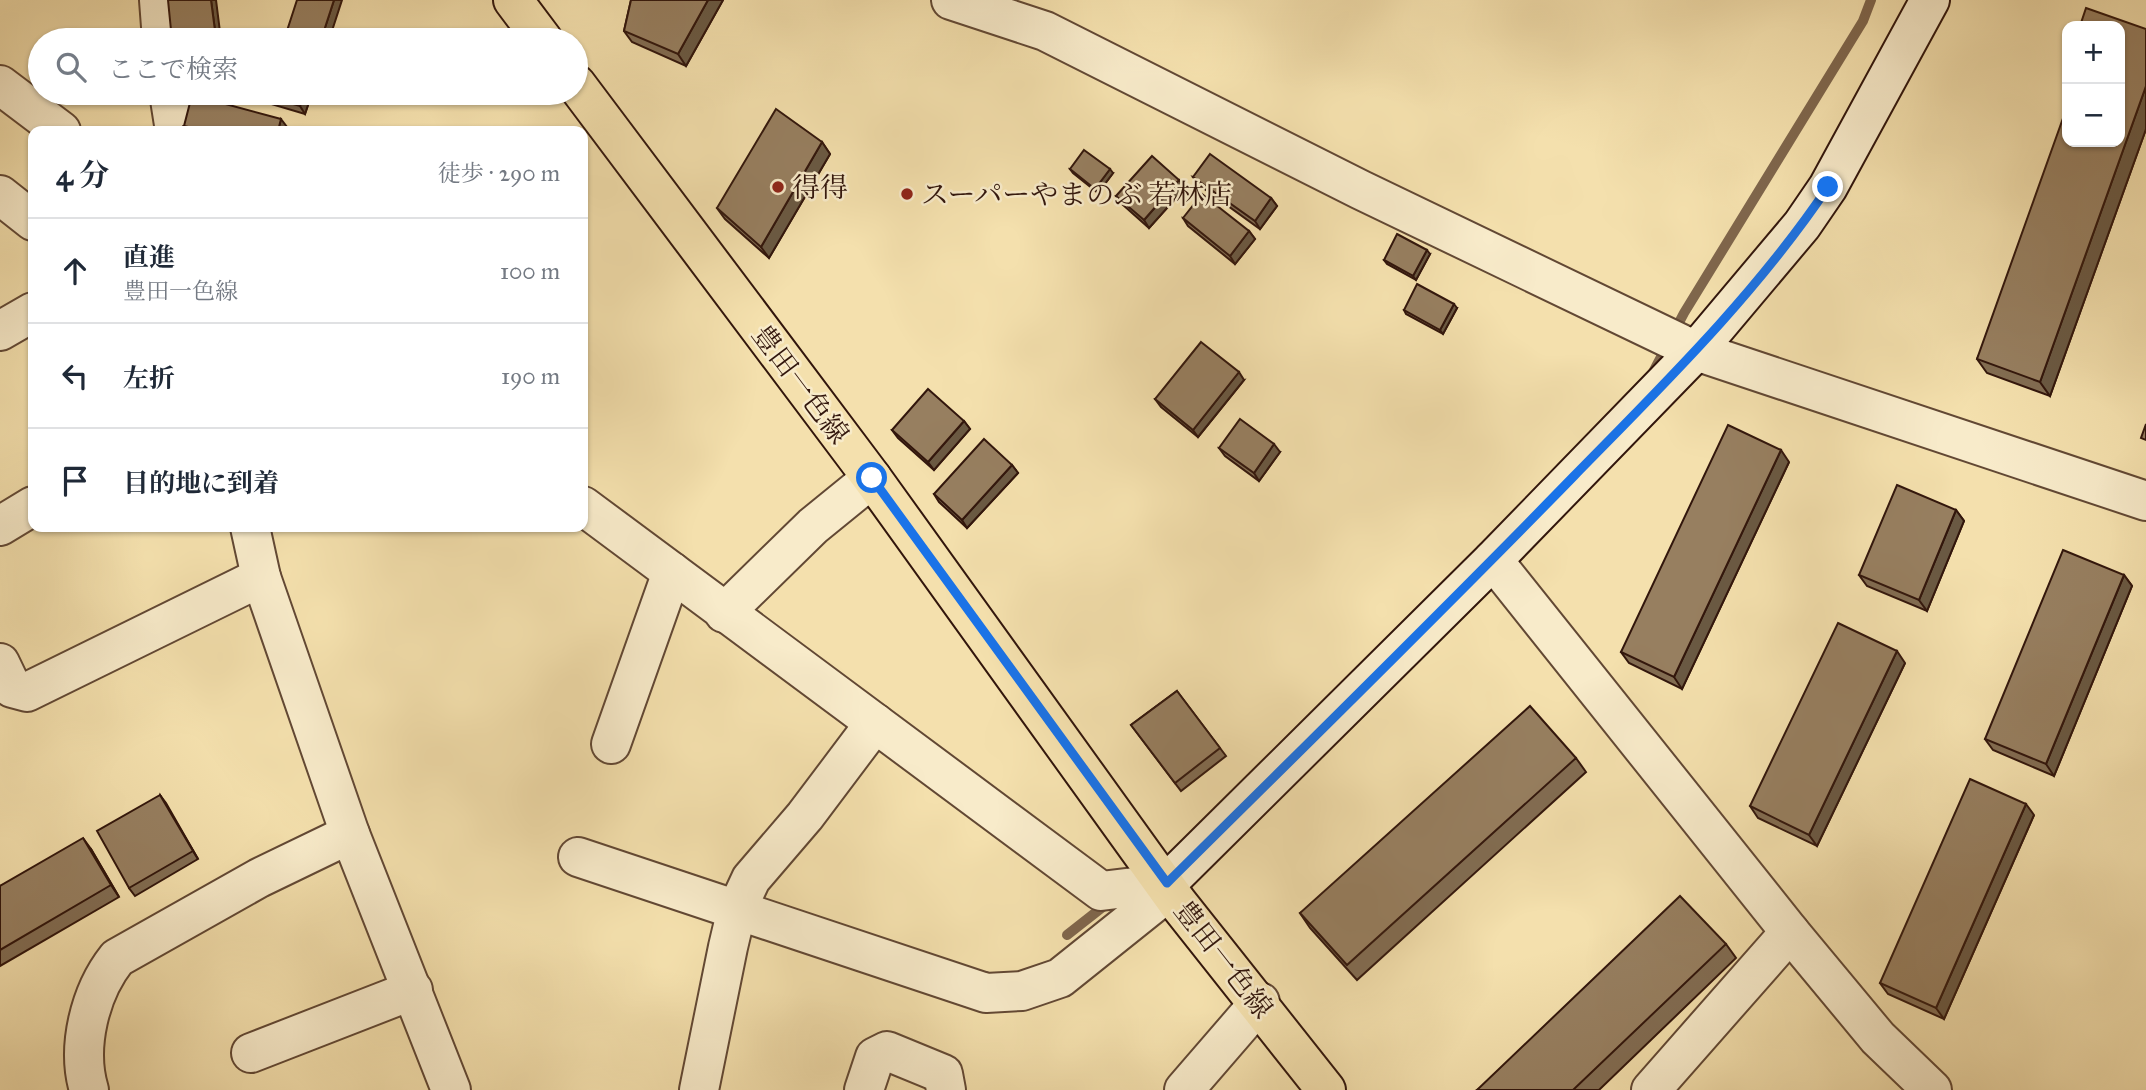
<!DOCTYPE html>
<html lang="ja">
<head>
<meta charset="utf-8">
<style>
  :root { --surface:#fff; --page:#f2f2f3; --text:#1f2937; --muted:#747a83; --line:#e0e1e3 }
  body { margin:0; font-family:"IM FELL Great Primer","Noto Serif JP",serif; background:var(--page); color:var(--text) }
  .controls { position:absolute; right:21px; top:21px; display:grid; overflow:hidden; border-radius:14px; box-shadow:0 2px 5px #0004 }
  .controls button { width:63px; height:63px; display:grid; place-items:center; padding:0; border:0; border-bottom:2px solid var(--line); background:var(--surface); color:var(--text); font:35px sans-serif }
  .stop { position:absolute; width:21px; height:21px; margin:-16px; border:5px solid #1a73e8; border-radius:50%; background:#fff }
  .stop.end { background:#1a73e8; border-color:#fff; box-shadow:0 2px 7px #0008 }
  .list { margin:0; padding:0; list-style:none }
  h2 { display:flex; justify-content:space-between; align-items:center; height:91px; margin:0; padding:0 28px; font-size:30px }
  h2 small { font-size:23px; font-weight:400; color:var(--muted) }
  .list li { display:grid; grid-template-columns:46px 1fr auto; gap:21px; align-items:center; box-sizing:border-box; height:105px; padding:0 28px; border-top:2px solid var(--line) }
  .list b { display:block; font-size:26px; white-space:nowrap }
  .list p { margin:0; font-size:23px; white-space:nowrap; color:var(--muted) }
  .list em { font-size:23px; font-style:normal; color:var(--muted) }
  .icon { flex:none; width:38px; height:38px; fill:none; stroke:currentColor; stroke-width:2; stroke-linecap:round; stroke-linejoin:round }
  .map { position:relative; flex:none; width:2146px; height:1090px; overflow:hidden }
  .search { position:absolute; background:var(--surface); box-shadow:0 2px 5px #0004; left:28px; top:28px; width:560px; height:77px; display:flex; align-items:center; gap:18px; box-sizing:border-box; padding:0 24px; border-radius:38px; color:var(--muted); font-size:26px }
  .panel { position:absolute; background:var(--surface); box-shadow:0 2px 5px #0004; left:28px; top:126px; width:560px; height:406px; border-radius:14px }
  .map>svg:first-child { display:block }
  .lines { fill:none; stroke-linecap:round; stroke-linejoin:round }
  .stream { stroke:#7f664c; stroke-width:10 }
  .street-casing { stroke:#624834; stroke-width:42 }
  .secondary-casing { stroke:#32160c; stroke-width:42 }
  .primary-casing { stroke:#32160c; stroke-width:42 }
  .street { stroke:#f8ebca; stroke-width:38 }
  .secondary { stroke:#f8ebca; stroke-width:38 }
  .primary { stroke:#f4e0ad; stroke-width:38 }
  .wall { fill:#826d53; stroke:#32160c; stroke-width:2 }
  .shaded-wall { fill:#6a5943; stroke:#32160c; stroke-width:2 }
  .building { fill:#977f60; stroke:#32160c; stroke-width:2 }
  .route { stroke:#1a73e8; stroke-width:9 }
  .poi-dot { fill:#8f2418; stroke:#f8ebca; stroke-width:2.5 }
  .labels { text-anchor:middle; stroke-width:5; stroke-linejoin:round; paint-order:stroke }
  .poi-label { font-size:28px; fill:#32160c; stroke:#f8ebca; text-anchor:start }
  .street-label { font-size:28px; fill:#32160c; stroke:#f8ebca }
</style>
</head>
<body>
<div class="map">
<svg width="2146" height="1090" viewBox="0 0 2146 1090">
  <rect width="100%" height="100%" fill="#f4e0ad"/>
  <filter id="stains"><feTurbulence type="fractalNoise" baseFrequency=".00286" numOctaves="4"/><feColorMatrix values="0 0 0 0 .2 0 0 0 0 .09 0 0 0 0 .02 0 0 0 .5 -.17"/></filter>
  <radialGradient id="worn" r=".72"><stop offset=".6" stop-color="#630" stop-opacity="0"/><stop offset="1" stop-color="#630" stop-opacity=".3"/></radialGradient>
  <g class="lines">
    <g class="stream">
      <polyline points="1651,376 1684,313 1863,21 1871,0"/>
      <polyline points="1067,935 1109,902"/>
    </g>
    <g class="street-casing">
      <g id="street">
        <polyline points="159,0 162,40"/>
        <polyline points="951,0 1045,31 1361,190 1696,351 2146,501"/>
        <polyline points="0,85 61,131"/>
        <polyline points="169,93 175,131"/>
        <polyline points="0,195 33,221"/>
        <polyline points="0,331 33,312"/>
        <polyline points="583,506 1101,891 1167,883"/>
        <polyline points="0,526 33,506"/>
        <polyline points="250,527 261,577 350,834 451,1090"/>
        <polyline points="1493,560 1790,932 1878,1038 1932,1090"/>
        <polyline points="724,613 813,526 872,478"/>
        <polyline points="0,663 12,688 27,692 261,577"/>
        <polyline points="611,744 672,572"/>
        <polyline points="578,857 986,993 1022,991 1060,978 1170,890"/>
        <polyline points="251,1053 413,990"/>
        <path d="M89,1090C76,1047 90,992 117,958L259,878L350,834"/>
        <polyline points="699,1090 728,947 737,909 751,879 805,816 875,723"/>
        <polyline points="864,1090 875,1057 887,1051 943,1074 946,1090"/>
        <polyline points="1184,1090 1260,1002"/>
        <polyline points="1651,1090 1790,932"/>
      </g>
    </g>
    <g class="secondary-casing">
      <polyline id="secondary" points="1167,883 1493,560 1696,351 1802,225 1828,187 1930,0"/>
    </g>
    <g class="primary-casing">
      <g id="primary">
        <polyline points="513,0 543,40"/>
        <polyline points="576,84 872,478 1177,902 1326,1090"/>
      </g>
    </g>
    <use href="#street" class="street"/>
    <use href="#secondary" class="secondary"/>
    <use href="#primary" class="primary"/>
  </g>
  <g class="wall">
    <polygon points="631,0 723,0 686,66 632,42 624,31"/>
    <polygon points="2146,29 2146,129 2050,396 1987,373 1977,359"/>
    <polygon points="267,93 312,93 305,114 271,104 266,96"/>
    <polygon points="184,126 287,127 286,131 188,131"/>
    <polygon points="822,142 830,154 769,258 725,219 717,208"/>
    <polygon points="1070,169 1113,173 1098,193 1073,173"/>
    <polygon points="1193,177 1271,198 1277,206 1260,229 1199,185"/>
    <polygon points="1179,180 1185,188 1149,228 1122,204 1116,196"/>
    <polygon points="1183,218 1249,231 1255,239 1235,264 1188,226"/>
    <polygon points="1430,254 1416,280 1387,264 1384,260"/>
    <polygon points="1457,308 1443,334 1406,314 1404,310"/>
    <polygon points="1244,380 1198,437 1161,407 1155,399"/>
    <polygon points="964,421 970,429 934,470 898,438 892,430"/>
    <polygon points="1219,448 1280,452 1259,481 1225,456"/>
    <polygon points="1789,462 1682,689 1629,663 1621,652"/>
    <polygon points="1012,465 1018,473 967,528 939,502 934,494"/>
    <polygon points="1956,510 1964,521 1927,611 1867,586 1859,575"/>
    <polygon points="2124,575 2132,586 2054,776 1993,750 1985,739"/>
    <polygon points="1905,663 1817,846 1758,818 1750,806"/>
    <polygon points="1177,691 1226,756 1181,791 1131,725"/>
    <polygon points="1576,758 1586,772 1357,980 1310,928 1300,913"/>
    <polygon points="160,795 198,859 135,896 129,888"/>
    <polygon points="2034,815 1944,1019 1888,994 1880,983"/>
    <polygon points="91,849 119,897 0,966 0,886"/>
    <polygon points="1726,944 1736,958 1599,1090 1477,1090"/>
  </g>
  <g class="shaded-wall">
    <polygon points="211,0 216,0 221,40 217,40 216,38"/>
    <polygon points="334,0 342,0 329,40 321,40"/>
    <polygon points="708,0 723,0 686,66 678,54"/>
    <polygon points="2146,86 2146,129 2050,396 2040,382"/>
    <polygon points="304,93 312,93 305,114 300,106"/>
    <polygon points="281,119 287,127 286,131 278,131"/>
    <polygon points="822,142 830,154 769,258 761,247"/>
    <polygon points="1110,169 1113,173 1098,193 1095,189"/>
    <polygon points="1179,180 1185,188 1149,228 1144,220"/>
    <polygon points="1271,198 1277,206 1260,229 1255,221"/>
    <polygon points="1249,231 1255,239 1235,264 1230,256"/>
    <polygon points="1427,250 1430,254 1416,280 1413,276"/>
    <polygon points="1454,304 1457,308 1443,334 1440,330"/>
    <polygon points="1239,372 1244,380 1198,437 1193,430"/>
    <polygon points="964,421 970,429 934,470 928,462"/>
    <polygon points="1274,444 1280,452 1259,481 1254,473"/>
    <polygon points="1781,450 1789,462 1682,689 1674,677"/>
    <polygon points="1012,465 1018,473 967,528 962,520"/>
    <polygon points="1956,510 1964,521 1927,611 1919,600"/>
    <polygon points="2124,575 2132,586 2054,776 2046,764"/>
    <polygon points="1897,651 1905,663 1817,846 1809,835"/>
    <polygon points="160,795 166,803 198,859 193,851"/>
    <polygon points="2026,804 2034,815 1944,1019 1936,1008"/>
    <polygon points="83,838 91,849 119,897 111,885"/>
  </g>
  <g class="building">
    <polygon points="168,0 211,0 216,38 196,40 172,40"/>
    <polygon points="297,0 334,0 321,40 284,40"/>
    <polygon points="631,0 708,0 678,54 624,31"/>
    <polygon points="2086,8 2146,29 2146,86 2040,382 1977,359 2067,107 2067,142 2120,142 2120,26 2080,26"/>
    <polygon points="267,93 304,93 300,106 266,96"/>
    <polygon points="192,95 281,119 278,131 205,131 184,126"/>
    <polygon points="776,109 822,142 761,247 717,208"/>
    <polygon points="1084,150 1110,169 1095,189 1070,169"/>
    <polygon points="1210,154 1271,198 1255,221 1193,177"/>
    <polygon points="1152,156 1179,180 1144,220 1116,196"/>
    <polygon points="1202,194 1249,231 1230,256 1183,218"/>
    <polygon points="1397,234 1427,250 1413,276 1384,260"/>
    <polygon points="1417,284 1454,304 1440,330 1404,310"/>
    <polygon points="1201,342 1239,372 1193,430 1155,399"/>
    <polygon points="928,389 964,421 928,462 892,430"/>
    <polygon points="1240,419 1274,444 1254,473 1219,448"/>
    <polygon points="2146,424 2146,440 2141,438"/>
    <polygon points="1728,425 1781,450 1674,677 1621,652"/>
    <polygon points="984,439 1012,465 962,520 934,494"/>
    <polygon points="1897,485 1956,510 1919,600 1859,575"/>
    <polygon points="2063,550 2124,575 2046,764 1985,739"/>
    <polygon points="1838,623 1897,651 1809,835 1750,806"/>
    <polygon points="1177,691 1220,748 1175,783 1131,725"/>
    <polygon points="1530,706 1576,758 1347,965 1300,913"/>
    <polygon points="1970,779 2026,804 1936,1008 1880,983"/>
    <polygon points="160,795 193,851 129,888 97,831"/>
    <polygon points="83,838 111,885 0,950 0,886"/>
    <polygon points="1680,896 1726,944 1573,1090 1477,1090"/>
  </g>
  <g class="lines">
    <path class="route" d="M872,478L1167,883C1303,748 1440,614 1574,476C1663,385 1756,294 1828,187"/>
  </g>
  <g class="poi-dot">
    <circle cx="778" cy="187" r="7"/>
    <circle cx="907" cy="194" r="7"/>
  </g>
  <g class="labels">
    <g class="poi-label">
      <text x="792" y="197">得得</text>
      <text x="921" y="204">スーパーやまのぶ 若林店</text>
    </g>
    <g class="street-label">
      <text transform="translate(801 384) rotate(53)" y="10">豊田一色線</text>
      <text transform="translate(1224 959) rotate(52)" y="10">豊田一色線</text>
    </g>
  </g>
  <rect width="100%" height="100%" filter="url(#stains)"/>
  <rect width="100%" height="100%" fill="url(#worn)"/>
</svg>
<div class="controls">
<button>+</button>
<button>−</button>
</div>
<div class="stop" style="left:872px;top:478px"></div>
<div class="stop end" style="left:1828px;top:187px"></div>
<div class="search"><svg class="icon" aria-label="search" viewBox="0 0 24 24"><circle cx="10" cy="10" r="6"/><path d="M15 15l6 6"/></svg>ここで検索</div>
<section class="panel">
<h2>4 分<small>徒歩 · 290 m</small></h2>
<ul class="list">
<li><svg class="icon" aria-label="ahead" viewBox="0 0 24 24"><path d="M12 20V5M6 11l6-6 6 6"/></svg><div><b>直進</b><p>豊田一色線</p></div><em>100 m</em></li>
<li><svg class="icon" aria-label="left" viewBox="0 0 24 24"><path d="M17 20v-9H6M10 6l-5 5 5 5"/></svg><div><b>左折</b></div><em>190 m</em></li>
<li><svg class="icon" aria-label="arrive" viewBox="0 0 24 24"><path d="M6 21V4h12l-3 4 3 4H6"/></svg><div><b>目的地に到着</b></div></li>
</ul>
</section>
</div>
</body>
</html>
